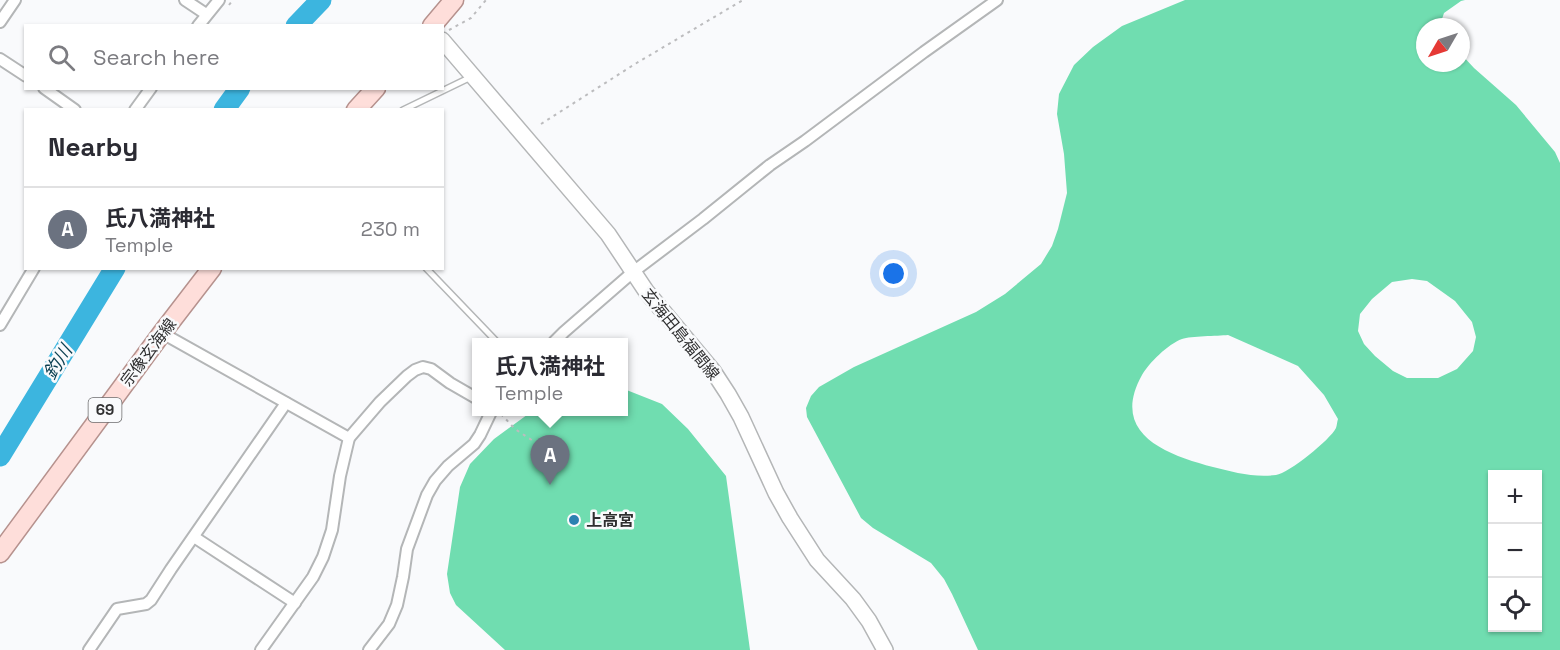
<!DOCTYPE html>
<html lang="en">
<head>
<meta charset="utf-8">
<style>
  :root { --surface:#fff; --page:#f2f2f3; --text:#2b2b33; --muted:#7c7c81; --line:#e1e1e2; --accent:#111827 }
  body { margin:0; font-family:"Space Grotesk","Noto Sans JP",sans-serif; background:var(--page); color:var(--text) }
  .controls { position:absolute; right:18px; bottom:18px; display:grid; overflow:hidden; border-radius:0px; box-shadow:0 2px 4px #0004 }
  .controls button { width:54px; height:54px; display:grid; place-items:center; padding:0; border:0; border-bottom:2px solid var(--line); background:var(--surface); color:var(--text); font:30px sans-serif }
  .compass { position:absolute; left:1416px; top:18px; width:54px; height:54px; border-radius:50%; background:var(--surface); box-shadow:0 2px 4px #0004; rotate:231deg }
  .you { position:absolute; left:894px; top:274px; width:21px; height:21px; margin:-15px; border:4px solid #fff; border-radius:50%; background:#1a73e8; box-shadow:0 0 0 9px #1a73e833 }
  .badge { display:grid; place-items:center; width:39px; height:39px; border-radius:50%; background:var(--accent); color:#fff; font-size:20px; font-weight:700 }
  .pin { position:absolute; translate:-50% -50px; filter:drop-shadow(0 2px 3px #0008) }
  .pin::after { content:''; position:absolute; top:32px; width:21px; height:18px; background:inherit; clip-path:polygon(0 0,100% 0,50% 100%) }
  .popup { position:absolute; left:472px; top:338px; width:156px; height:78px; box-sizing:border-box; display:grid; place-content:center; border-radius:0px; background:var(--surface); filter:drop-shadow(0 2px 4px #0005); font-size:20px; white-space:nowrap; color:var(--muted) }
  .popup b { font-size:22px; color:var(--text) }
  .popup::after { content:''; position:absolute; left:50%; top:100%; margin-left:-12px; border:12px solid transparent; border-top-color:var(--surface) }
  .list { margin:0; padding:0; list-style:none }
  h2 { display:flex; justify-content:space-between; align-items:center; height:78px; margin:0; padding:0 24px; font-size:26px }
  h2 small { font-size:20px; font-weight:400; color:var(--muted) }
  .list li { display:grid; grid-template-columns:39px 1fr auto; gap:18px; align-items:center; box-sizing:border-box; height:84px; padding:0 24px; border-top:2px solid var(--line) }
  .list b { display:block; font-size:22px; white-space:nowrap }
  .list p { margin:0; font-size:20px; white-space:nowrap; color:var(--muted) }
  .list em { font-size:20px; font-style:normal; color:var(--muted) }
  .icon { flex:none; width:33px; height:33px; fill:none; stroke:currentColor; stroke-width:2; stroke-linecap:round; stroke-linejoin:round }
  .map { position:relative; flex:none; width:1560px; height:650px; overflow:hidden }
  .search { position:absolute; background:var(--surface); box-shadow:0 2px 4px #0004; left:24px; top:24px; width:420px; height:66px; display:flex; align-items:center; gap:15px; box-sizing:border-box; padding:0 21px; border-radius:0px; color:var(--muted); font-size:22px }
  .panel { position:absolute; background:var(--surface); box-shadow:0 2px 4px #0004; left:24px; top:108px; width:420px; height:162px; border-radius:0px }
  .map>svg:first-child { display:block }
  .forest { fill:#70ddb0; fill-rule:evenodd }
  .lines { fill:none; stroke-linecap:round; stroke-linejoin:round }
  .river { stroke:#3cb5df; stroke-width:21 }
  .lane-casing { stroke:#b4b6b7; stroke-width:8 }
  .street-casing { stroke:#b4b6b7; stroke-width:14 }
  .secondary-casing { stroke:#b4b6b7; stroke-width:18 }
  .primary-casing { stroke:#b6928e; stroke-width:21 }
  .path { stroke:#bcbcbe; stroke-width:2; stroke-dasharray:3 4.5; stroke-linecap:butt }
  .lane { stroke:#fff; stroke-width:5 }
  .street { stroke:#fff; stroke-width:10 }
  .secondary { stroke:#fff; stroke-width:15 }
  .primary { stroke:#fededa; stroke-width:18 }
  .poi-dot { fill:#2c81b1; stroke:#f9fafc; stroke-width:2 }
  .labels { text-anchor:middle; stroke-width:5; stroke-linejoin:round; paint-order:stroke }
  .shield { fill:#f9fafc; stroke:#6c6c6d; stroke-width:1.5 }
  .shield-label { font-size:15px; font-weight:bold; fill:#2f2f30 }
  .street-label { font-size:16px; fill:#2f2f30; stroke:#f9fafc }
  .poi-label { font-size:16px; font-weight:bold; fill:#2f2f30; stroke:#f9fafc; text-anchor:start }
  .water-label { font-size:18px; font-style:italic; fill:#0c4052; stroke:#f9fafc }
</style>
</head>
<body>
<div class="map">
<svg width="1560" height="650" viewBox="0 0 1560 650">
  <rect width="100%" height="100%" fill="#f9fafc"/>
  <g class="forest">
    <path d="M1185,0H1465L1461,1L1444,13L1441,22L1444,27H1425V63H1461V54L1474,68L1516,105L1555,152L1560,163V650H978L952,594L944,579L931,563L873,528L861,518L807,417L806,408L811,396L819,387L854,367L976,312L1005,294L1041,264L1052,246L1058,229L1067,193L1064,154L1057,114L1059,94L1074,65L1093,47L1122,26ZM1412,279L1427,281L1455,301L1472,322L1476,337L1473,351L1457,369L1438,378H1407L1393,371L1375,356L1364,344L1358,331L1360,314L1372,299L1392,282ZM1228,335L1298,366L1324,395L1338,419C1337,422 1337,425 1336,428C1330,440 1289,473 1276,475C1254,478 1233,472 1213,467C1167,455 1109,434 1142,375C1149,363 1168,344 1182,339C1191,336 1217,336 1228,335ZM1492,474H1538V628H1492Z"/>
    <polygon points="624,389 662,404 688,429 726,476 750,650 505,650 456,605 450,593 447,574 460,487 470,464 494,439 531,412 624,412"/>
  </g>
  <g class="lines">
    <g class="river">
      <polyline points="296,26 321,0"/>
      <polyline points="224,110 240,88"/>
      <polyline points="0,456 115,268"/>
    </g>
    <g class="lane-casing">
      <g id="lane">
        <polyline points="403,110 471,77"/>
        <polyline points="426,268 497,342"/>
      </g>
    </g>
    <g class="street-casing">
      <g id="street">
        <polyline points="185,0 206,14"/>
        <polyline points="0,22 15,0"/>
        <polyline points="198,26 219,0"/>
        <polyline points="0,59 26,76"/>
        <polyline points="44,88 75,110"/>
        <polyline points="135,110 151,88"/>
        <polyline points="0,325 34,268"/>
        <polyline points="162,333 349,438"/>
        <polyline points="554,342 564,332 633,272 703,219 770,165 805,141 924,52 997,0"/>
        <polyline points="194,537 295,603"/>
        <polyline points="89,650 117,609 146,604 151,600 171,569 286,403"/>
        <polyline points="261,650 313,577 323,557 332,530 340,476 349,438 380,402 407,376 415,370 423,367 431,369 450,383 476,398"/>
        <polyline points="369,650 389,624 397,605 403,577 407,549 427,495 435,481 448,466 474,444 480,435 491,412"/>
      </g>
    </g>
    <g class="secondary-casing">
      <polyline id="secondary" points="442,40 608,234 646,291 713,371 728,394 741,417 776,493 790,518 817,560 853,599 869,621 885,650"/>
    </g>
    <g class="primary-casing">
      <g id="primary">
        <polyline points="432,26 454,0"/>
        <polyline points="356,110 376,88"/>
        <polyline points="0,553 162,333 212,268"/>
      </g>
    </g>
    <g class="path">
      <polyline points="229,5 233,0"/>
      <polyline points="449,30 471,18 486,0"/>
      <polyline points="541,124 635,64 743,0"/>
      <polyline points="501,414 515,429 556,456"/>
    </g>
    <use href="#lane" class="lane"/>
    <use href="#street" class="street"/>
    <use href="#secondary" class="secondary"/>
    <use href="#primary" class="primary"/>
  </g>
  <circle class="poi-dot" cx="574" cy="520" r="6"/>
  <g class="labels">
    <rect class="shield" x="88.5" y="398" width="33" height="24" rx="4.5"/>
    <g class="shield-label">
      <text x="105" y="415">69</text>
    </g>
    <g class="street-label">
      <text transform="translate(681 334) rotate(51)" y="6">玄海田島福間線</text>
      <text transform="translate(148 352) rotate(-53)" y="6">宗像玄海線</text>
    </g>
    <g class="poi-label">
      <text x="586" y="526">上高宮</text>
    </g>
    <g class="water-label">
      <text transform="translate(58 362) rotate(-58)" y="6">釣川</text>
    </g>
  </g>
</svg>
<div class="controls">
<button>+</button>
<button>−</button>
<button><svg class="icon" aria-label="locate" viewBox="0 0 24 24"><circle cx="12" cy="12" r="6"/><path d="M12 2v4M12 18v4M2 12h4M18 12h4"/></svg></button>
</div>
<svg class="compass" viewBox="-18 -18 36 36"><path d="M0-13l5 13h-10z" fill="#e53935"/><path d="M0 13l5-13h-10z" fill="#7c7c81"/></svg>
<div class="you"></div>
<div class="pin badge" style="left:550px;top:485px;background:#6b7280">A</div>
<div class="popup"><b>氏八満神社</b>Temple</div>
<div class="search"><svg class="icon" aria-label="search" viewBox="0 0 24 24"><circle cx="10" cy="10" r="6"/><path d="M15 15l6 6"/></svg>Search here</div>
<section class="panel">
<h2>Nearby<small></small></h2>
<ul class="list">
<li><span class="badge" style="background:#6b7280">A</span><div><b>氏八満神社</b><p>Temple</p></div><em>230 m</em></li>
</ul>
</section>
</div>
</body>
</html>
